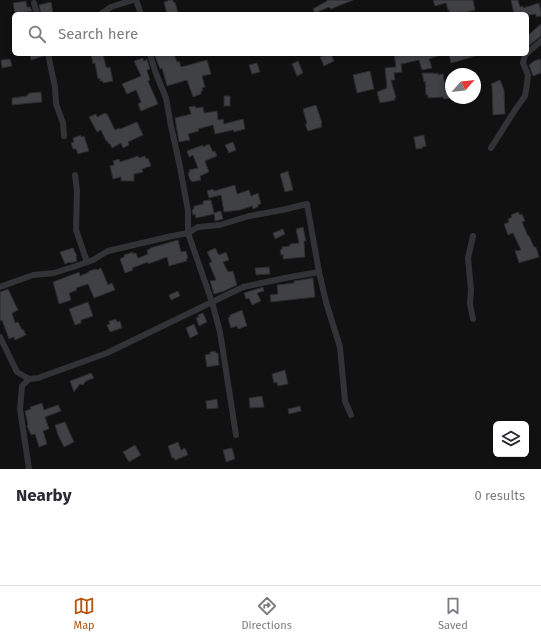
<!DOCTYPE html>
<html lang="en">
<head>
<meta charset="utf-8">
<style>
  :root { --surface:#fff; --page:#f2f2f3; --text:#2b2b33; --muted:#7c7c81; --line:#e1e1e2; --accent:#b45309 }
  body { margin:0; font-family:"Fira Sans",sans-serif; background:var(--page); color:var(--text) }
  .controls { position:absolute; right:12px; bottom:12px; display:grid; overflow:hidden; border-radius:6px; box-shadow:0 2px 6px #0003 }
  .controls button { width:36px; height:36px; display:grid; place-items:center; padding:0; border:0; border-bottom:1px solid var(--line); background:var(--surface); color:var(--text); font:20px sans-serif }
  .compass { position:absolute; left:445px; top:68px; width:36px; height:36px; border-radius:50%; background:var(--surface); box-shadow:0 2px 6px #0003; rotate:63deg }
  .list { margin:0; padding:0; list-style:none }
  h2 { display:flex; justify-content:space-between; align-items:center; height:52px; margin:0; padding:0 16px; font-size:17px }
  h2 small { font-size:13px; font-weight:400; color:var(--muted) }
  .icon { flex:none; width:22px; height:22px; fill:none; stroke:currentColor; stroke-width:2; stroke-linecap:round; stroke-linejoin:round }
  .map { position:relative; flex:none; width:541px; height:469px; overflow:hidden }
  .search { position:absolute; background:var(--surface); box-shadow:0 2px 6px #0003; left:12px; right:12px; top:12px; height:44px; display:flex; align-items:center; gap:10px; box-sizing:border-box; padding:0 14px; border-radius:6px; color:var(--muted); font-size:15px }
  .sheet { height:116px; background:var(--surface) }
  nav { display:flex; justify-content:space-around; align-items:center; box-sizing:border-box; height:56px; border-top:1px solid var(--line); background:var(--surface); font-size:11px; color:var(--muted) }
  nav a { display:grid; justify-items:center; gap:2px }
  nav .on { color:var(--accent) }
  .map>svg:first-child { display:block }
  .building { fill:#404145; stroke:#2b2b2e }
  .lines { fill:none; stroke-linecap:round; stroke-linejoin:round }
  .street { stroke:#323336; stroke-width:6 }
</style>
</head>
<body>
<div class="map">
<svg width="541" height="469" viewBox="0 0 541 469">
  <rect width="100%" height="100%" fill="#111112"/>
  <g class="building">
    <polygon points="168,0 173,0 174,3 175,2 178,13 167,14 164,2 168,1"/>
    <polygon points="327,0 353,0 331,9 329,7 315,13 313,9 327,1"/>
    <polygon points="433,0 473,0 475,10 464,13 464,12 460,13 459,12 450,14 449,10 448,10 446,3 435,6"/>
    <polygon points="511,0 518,0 520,7 523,6 523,8 539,3 541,11 541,16 536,17 536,14 528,15 527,13 514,14"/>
    <polygon points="26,1 27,7 30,7 32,11 15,14 13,3"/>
    <polygon points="51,2 53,14 41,14 39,5"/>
    <polygon points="541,24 541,36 527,47 527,36"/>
    <polygon points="30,54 44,54 44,56 31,60"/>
    <polygon points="91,54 103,54 106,67 107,68 110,67 113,81 103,83 103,81 100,81 100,78 98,79 95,63 93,64"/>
    <polygon points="162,54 166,54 166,56 174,54 177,62 179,61 181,67 207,60 211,74 202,76 205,87 202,88 203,91 201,91 201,94 193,97 187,80 167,86 162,68 160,69 155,56"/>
    <polygon points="322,54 331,54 334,61 324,66 320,57 323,56"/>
    <polygon points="394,54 441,54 441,55 429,59 432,68 422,70 419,60 401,64 402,72 394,73 395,80 391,80 396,98 394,98 395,100 380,103 377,92 387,88 385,68 396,67"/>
    <polygon points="449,54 478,54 479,55 451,63"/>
    <polygon points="143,58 144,61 147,59 150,69 147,70 147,71 150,80 148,81 158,104 141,111 138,104 141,102 136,90 127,94 122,84 141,76 134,61"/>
    <polygon points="10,59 12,66 2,68 1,60"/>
    <polygon points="540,59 541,62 541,73 533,76 529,65 534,61"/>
    <polygon points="298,61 303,73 297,76 292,64"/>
    <polygon points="257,63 260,72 252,74 249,65"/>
    <polygon points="370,71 374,89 357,93 353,75"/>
    <polygon points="422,73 433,73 434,74 438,73 438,75 443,74 446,93 451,93 451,98 444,99 443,97 428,98 428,95 426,95 425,81 424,82"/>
    <polygon points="500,80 504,90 505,114 493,115 492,86 491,84"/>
    <polygon points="41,92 42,102 12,105 12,98 27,96 27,95 29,94 29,93"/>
    <rect x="224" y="96" width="6" height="10"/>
    <polygon points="316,105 322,123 321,124 322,127 308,131 305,124 307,124 303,109"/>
    <polygon points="195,106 196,108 203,107 204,113 217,111 218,120 223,119 224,124 243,119 245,129 234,132 233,130 215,134 213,125 198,129 199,131 188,134 190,140 179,142 175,118 191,114 189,107"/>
    <polygon points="105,113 106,114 107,114 115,130 120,128 120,129 137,122 143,135 128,142 129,145 123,148 121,143 112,148 110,144 109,144 107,141 106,141 101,130 97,132 89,117 96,114 97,117"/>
    <polygon points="81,135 81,137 84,136 89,151 78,154 76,149 73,149 71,143 74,142 73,138"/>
    <polygon points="424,135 426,146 422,147 423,148 416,149 414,137"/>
    <polygon points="233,142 236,150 229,153 225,145"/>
    <polygon points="209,144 213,152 215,151 217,156 205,161 209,172 200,176 201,180 192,182 191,180 190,180 188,173 190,172 189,170 198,168 193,155 189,157 187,151 203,145 203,147"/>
    <polygon points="138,156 139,158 145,156 146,159 148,158 151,166 142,169 143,172 134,174 134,181 121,181 121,177 113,179 110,166 114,165 113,161 119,159 120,162"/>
    <polygon points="288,171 293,190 285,192 280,174"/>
    <polygon points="235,185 237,194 249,190 251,196 258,193 261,204 258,205 258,207 253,209 252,206 240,210 224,212 221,195 209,198 207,191 213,189 214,191"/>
    <polygon points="211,200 214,213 221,211 223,219 215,221 214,214 196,218 195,214 193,215 192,210 194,209 194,206 203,204 203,201"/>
    <polygon points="518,212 520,215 522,214 525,221 522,222 528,236 529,236 534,247 536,247 539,257 519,263 515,251 521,250 513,233 508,235 504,224 509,222 508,219 512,217 511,215"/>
    <polygon points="303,227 306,241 304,241 305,257 283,259 283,255 281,255 280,250 282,249 282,247 290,246 290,244 299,243 296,229"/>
    <polygon points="283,229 285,234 275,239 273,233"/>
    <polygon points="178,240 181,252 186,251 188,258 186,259 187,261 169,266 167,257 148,264 148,262 132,268 133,270 125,273 120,259 124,257 124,255 133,252 133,254 136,253 138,258 148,254 147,250 150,249 150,248"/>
    <polygon points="73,248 77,256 76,257 77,261 71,263 70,262 65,264 60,252"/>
    <polygon points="215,248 219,255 226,252 229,260 223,262 228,272 233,271 237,285 224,291 214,294 210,281 216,280 209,263 212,262 207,252"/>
    <polygon points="269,267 270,274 256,275 255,268"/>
    <polygon points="101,268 108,285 112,283 115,290 94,298 88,284 76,288 77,290 69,293 71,300 59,304 53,282 79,272 80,276 89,272 89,271 96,269 97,270"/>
    <polygon points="313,278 315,297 271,302 270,295 278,294 277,285 294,283 294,281"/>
    <polygon points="263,287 264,291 257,293 261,301 252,305 249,298 246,299 244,293"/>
    <polygon points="8,289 18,310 12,313 15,323 18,322 22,330 23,329 26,335 15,340 14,337 9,339 2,320 0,321 0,292"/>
    <polygon points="178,291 180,296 171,300 169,295"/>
    <polygon points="88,302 93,316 81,320 81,323 75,325 69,309"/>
    <polygon points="242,310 247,326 238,329 237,326 231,328 228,318 230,317 230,315"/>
    <polygon points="203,313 207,322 199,326 196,318 199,317 198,315"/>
    <polygon points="116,319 117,322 120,321 122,328 110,332 107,325 110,324 109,321"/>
    <polygon points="194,324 198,334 190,338 186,328"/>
    <polygon points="215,351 216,353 218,353 219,365 207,367 205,355 210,354 210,352"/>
    <polygon points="285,370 288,384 278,386 277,382 274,383 272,374"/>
    <polygon points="91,373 94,378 86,381 83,385 80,384 74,392 70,381"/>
    <polygon points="262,396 264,407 250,408 249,398"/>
    <polygon points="217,399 218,408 207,409 206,401"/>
    <polygon points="42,403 44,410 58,405 61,411 45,417 49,429 43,431 47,444 39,447 35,434 31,435 27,426 28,425 25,411 31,409 30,407"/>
    <polygon points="300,406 301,411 289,414 288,409"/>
    <polygon points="65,422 74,442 64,447 58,435 55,425"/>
    <polygon points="178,442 181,450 185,448 188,455 175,460 174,458 172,458 168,446"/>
    <polygon points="135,445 141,455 129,462 123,452"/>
    <polygon points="232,448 235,459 226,462 223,450"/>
  </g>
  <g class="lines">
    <g class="street">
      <polyline points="136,0 141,14"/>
      <polyline points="34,3 37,14"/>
      <polyline points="101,14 111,7 133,0"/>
      <polyline points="527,53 541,41"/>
      <polyline points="48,54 55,87 56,104 63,123 64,136"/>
      <polyline points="150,54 155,71 166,98 171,126 180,167 188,211 188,233 212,302 220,332 236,435"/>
      <polyline points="491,148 515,110 525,96 527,84 528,75 523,63 525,55 526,54"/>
      <polyline points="75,175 77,191 76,230 87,262"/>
      <polyline points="0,287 33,275 54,273 76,266 93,260 108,251 172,236 188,233 198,227 220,225 249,216 282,210 307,204 319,272 326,302 340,347 345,401 351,415"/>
      <polyline points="473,319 470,304 471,290 468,258 473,236"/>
      <polyline points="0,337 17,372 29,379 38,378 107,353 243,287 285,278 319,272"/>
      <polyline points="29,469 20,409 22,386 29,379"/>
    </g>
  </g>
</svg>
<div class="controls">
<button><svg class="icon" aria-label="layers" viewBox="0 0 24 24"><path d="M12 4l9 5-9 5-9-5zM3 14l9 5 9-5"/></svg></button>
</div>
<svg class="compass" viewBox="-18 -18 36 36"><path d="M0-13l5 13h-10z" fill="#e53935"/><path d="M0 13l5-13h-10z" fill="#7c7c81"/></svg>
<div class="search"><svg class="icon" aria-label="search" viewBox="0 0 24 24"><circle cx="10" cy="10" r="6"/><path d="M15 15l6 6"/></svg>Search here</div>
</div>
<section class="sheet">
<h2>Nearby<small>0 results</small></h2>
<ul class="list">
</ul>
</section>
<nav>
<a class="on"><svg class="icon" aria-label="map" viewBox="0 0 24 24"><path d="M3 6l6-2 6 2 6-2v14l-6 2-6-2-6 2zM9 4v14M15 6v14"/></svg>Map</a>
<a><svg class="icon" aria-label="directions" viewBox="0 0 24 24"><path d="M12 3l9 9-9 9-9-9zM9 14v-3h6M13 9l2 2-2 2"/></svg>Directions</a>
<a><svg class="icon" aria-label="saved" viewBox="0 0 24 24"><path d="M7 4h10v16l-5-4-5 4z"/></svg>Saved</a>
</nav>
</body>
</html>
